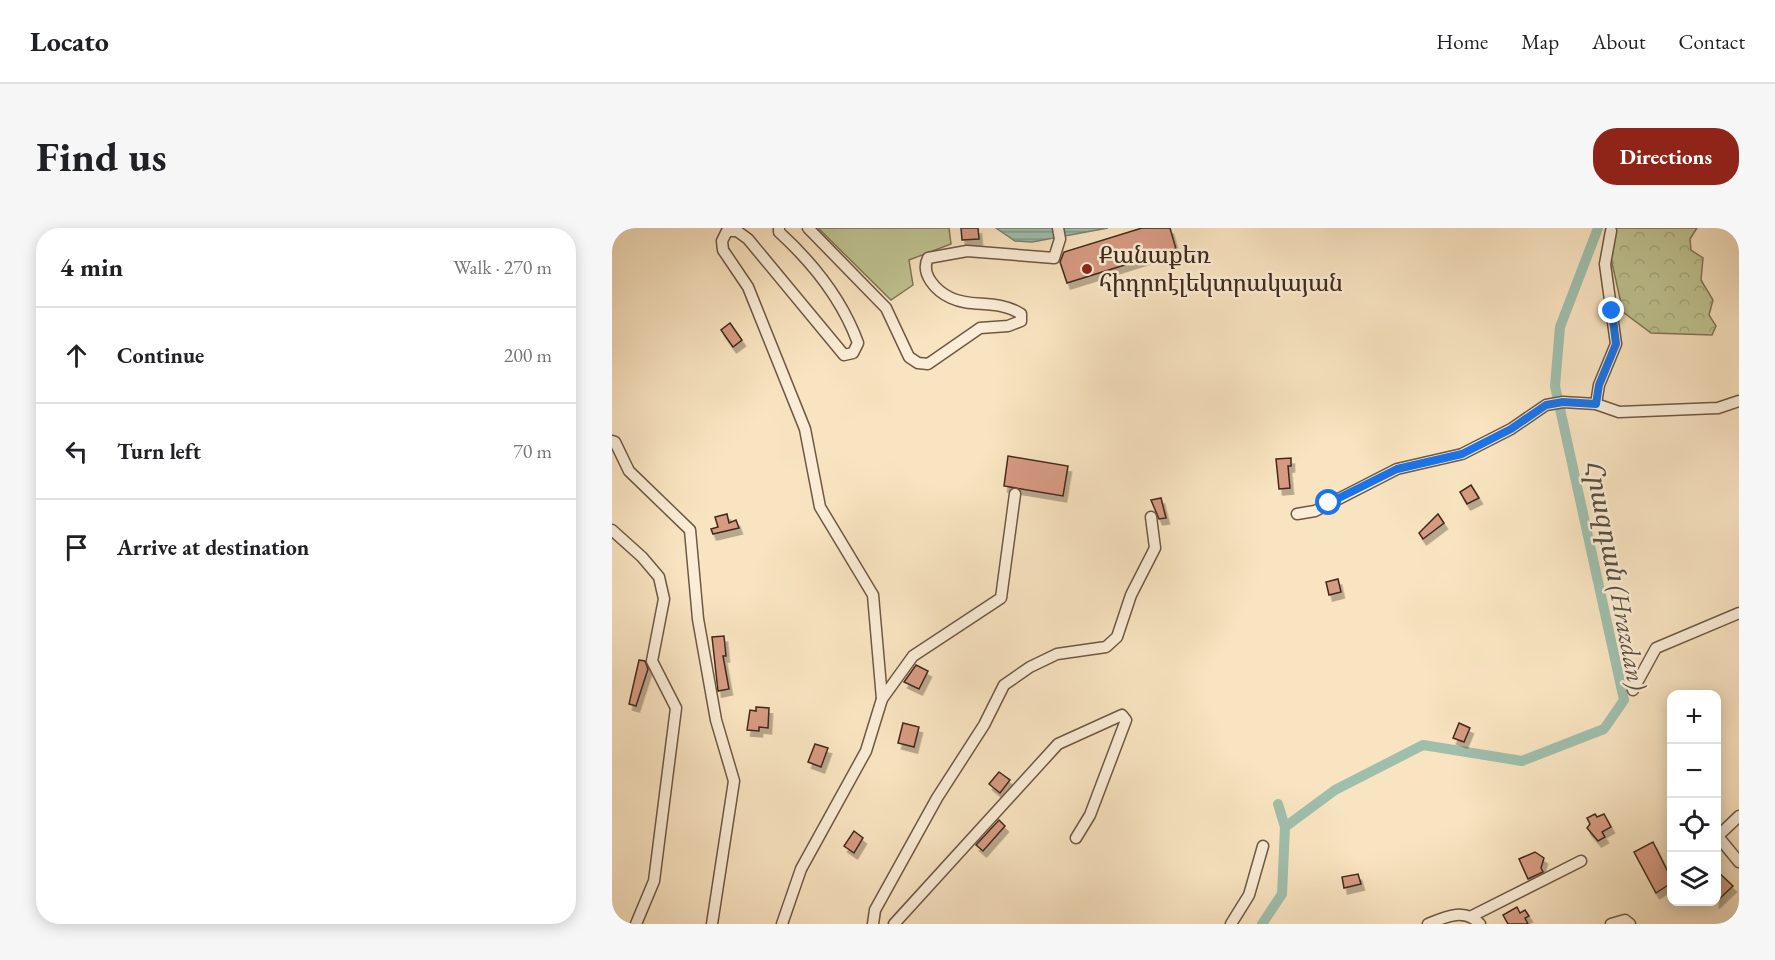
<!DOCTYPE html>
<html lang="en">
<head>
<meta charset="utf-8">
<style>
  :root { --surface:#fff; --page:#f6f6f6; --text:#202124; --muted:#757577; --line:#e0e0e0; --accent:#8f2418 }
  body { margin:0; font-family:"EB Garamond","Noto Serif Armenian",serif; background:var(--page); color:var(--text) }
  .controls { position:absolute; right:18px; bottom:18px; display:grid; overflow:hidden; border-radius:12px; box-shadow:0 3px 15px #0003 }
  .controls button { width:54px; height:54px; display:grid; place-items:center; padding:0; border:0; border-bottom:2px solid var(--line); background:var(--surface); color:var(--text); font:30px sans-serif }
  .stop { position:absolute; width:18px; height:18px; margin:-14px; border:4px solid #1a73e8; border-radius:50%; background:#fff }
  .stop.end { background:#1a73e8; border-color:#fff; box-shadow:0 2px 6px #0008 }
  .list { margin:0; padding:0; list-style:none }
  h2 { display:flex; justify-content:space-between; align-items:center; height:78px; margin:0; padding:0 24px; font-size:26px }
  h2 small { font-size:20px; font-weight:400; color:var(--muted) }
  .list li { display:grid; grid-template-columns:39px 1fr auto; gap:18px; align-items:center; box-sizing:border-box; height:96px; padding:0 24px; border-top:2px solid var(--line) }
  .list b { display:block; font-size:22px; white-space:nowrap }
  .list em { font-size:20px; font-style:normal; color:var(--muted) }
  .icon { flex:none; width:33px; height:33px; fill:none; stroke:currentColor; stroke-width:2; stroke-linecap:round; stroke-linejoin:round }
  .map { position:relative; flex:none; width:1127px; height:696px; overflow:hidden; border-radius:24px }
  header { display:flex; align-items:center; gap:36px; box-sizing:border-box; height:84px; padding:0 30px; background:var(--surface); border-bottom:2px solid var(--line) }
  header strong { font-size:28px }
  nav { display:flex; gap:33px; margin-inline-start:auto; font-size:21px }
  .intro { display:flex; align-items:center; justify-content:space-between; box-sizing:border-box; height:144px; padding:0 36px }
  h1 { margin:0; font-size:42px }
  .button { padding:15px 27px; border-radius:24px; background:var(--accent); color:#fff; font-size:21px; font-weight:700 }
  main { display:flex; gap:36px; padding:0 36px }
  aside { flex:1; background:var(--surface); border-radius:24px; box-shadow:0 3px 15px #0003 }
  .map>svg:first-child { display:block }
  .grass { fill:#bfc492; stroke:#807656; stroke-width:1.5 }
  .forest { fill:url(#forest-crowns); stroke:#807656; stroke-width:1.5 }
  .water { fill:url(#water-rules); stroke:#798372; stroke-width:1.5 }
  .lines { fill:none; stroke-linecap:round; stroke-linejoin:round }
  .canal { stroke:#9fbfad; stroke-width:10 }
  .building { fill:#d79b83; stroke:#40291a; stroke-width:1.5; filter:url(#shadow) }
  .minor-casing { stroke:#6e5844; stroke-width:13 }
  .minor { stroke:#fbedd7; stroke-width:10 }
  .route { stroke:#1a73e8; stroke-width:8 }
  .poi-dot { fill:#8f2418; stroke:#fbedd7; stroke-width:2 }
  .labels { text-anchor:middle; stroke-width:5; stroke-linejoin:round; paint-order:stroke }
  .poi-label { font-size:24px; fill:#40291a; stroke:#fbedd7; text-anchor:start }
  .water-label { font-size:26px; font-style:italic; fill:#584e3f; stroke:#fbedd7 }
</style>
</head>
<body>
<header>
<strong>Locato</strong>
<nav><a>Home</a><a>Map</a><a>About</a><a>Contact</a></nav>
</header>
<div class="intro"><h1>Find us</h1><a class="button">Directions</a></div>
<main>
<aside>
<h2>4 min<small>Walk · 270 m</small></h2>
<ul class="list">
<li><svg class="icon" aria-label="ahead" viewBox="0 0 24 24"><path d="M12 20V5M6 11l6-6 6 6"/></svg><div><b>Continue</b></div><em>200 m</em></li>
<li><svg class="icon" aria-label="left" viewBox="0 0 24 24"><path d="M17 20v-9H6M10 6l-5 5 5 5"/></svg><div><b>Turn left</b></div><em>70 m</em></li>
<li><svg class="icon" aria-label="arrive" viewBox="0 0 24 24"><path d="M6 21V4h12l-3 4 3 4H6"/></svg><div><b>Arrive at destination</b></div></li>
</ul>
</aside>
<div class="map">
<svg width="1127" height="696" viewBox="0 0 1127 696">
  <defs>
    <pattern id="forest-crowns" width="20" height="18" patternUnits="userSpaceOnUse" patternTransform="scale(1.5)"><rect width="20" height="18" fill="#bfc492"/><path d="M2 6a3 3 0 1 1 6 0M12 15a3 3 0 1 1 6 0" fill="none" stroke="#a5a87d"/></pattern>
    <pattern id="water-rules" width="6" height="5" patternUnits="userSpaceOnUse" patternTransform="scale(1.5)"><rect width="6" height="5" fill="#9fbfad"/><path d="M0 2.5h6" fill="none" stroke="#839b8c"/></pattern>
    <filter id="shadow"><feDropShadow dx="3.5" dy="6" stdDeviation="0" flood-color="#0004"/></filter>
  </defs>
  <rect width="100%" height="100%" fill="#f9e4c1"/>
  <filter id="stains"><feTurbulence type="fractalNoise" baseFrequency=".00333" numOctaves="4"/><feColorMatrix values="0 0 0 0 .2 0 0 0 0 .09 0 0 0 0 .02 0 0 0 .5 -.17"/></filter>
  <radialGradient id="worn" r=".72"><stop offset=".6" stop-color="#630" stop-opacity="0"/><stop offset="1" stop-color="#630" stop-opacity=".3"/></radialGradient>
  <polygon class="grass" points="206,0 337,0 339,16 297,32 301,57 279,72"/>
  <polygon class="forest" points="1002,0 1085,0 1078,11 1079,22 1091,30 1089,52 1101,72 1097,87 1104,98 1100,107 1039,105 1011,84 998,26"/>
  <polygon class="water" points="384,0 496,0 420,14 403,13"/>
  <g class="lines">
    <g class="canal">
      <polyline points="673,599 723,562 811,517 910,533 992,501 1012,472 943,158 948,99 986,0"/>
      <polyline points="650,696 670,666 673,599 666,576"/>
    </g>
  </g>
  <g class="building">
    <polygon points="349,0 366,0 367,11 350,12"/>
    <polygon points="530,0 558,0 564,21 455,55 448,34 452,24"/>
    <polygon points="118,95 130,112 121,119 109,102"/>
    <polygon points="396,228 456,238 451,268 392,258"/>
    <polygon points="679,230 679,238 676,238 678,260 667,261 664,231"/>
    <polygon points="859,257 867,270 855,276 848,264"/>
    <polygon points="549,270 554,290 547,291 539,272"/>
    <polygon points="115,286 117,295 124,292 127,300 101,306 99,301 106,299 103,289"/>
    <polygon points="826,286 832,295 811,311 807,305"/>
    <polygon points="726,351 729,364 717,367 714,354"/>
    <polygon points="112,408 114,428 111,428 117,461 106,463 100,409"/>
    <polygon points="27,432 33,433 36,441 24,478 17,476"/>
    <polygon points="304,437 316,443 307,461 292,454"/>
    <polygon points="144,479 157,480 156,500 147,499 147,503 135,502 138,482 144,483"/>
    <polygon points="291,495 307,499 302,519 286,515"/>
    <polygon points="847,495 858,500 852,514 841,510"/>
    <polygon points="203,516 216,520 209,539 196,534"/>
    <polygon points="387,544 398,552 388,565 377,556"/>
    <polygon points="983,586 985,589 992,586 999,599 990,604 993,609 986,613 975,600 978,596 975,590"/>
    <polygon points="387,592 393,598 371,623 364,617"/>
    <polygon points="242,603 251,610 242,625 232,618"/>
    <polygon points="1041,614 1059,650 1059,655 1044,665 1022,624"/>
    <polygon points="923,624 932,630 929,640 931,644 916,651 907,631"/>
    <polygon points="1104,642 1121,658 1104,674"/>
    <polygon points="746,646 749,656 732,660 730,649"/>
    <polygon points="905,679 908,685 913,682 917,688 913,690 916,696 896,696 891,687"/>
  </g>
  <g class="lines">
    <g class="minor-casing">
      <g id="minor">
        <path d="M167,0V4C201,35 230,71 246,115L241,125L232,127L136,11L125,3H115L110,13L111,22L136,59L193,201L208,279L261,367L270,471L254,523L189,641L170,696"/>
        <path d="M196,0L274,80L297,129L306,135L316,136L368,100L396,98L409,93V86C386,71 360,80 339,70C324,63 308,46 316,30L355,23L442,30L448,11L446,0"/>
        <polyline points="984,176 987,157 1004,116 993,36 999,3"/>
        <polyline points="0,213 3,214 17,243 78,302 86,391 104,492 122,553 100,696"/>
        <polyline points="685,286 703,283 785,241 850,226 899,201 934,177 951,174 984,176 1007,184 1106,180 1127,173"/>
        <polyline points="0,302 30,329 47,349 52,371 40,433 64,480 42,653 24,696"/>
        <polyline points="1021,462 1044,420 1127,385"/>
        <polyline points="270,471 301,428 389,370 403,266"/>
        <polyline points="1104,606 1127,634"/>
        <polyline points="1106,608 1127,588"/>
        <polyline points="860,688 969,633"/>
        <polyline points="261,696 263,682 325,570 372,497 392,457 418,439 445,426 494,419 505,409 519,367 543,320 539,289"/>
        <polyline points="282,696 446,516 510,487 514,492 478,587 464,610"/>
        <polyline points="619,696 637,667 651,618"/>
        <path d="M816,696C835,688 853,680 868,696"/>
        <polyline points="999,696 1013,692 1018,696"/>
      </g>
    </g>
    <use href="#minor" class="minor"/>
  </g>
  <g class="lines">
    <polyline class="route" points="717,275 785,241 850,226 899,201 934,177 951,174 984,176 987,157 1004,116 1000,83"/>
  </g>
  <circle class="poi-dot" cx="475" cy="41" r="6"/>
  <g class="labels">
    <g class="poi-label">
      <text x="487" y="35">Քանաքեռ<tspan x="487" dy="28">հիդրոէլեկտրակայան</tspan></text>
    </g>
    <g class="water-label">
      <text transform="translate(1004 347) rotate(79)" y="9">Հրազդան (Hrazdan)</text>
    </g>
  </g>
  <rect width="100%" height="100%" filter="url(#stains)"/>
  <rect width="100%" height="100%" fill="url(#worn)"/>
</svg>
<div class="controls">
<button>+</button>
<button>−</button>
<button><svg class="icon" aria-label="locate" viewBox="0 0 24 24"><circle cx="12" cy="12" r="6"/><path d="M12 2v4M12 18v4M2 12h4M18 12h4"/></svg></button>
<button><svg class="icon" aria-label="layers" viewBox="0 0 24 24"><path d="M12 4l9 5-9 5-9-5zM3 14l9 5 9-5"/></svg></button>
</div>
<div class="stop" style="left:717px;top:275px"></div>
<div class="stop end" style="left:1000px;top:83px"></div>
</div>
</main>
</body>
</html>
